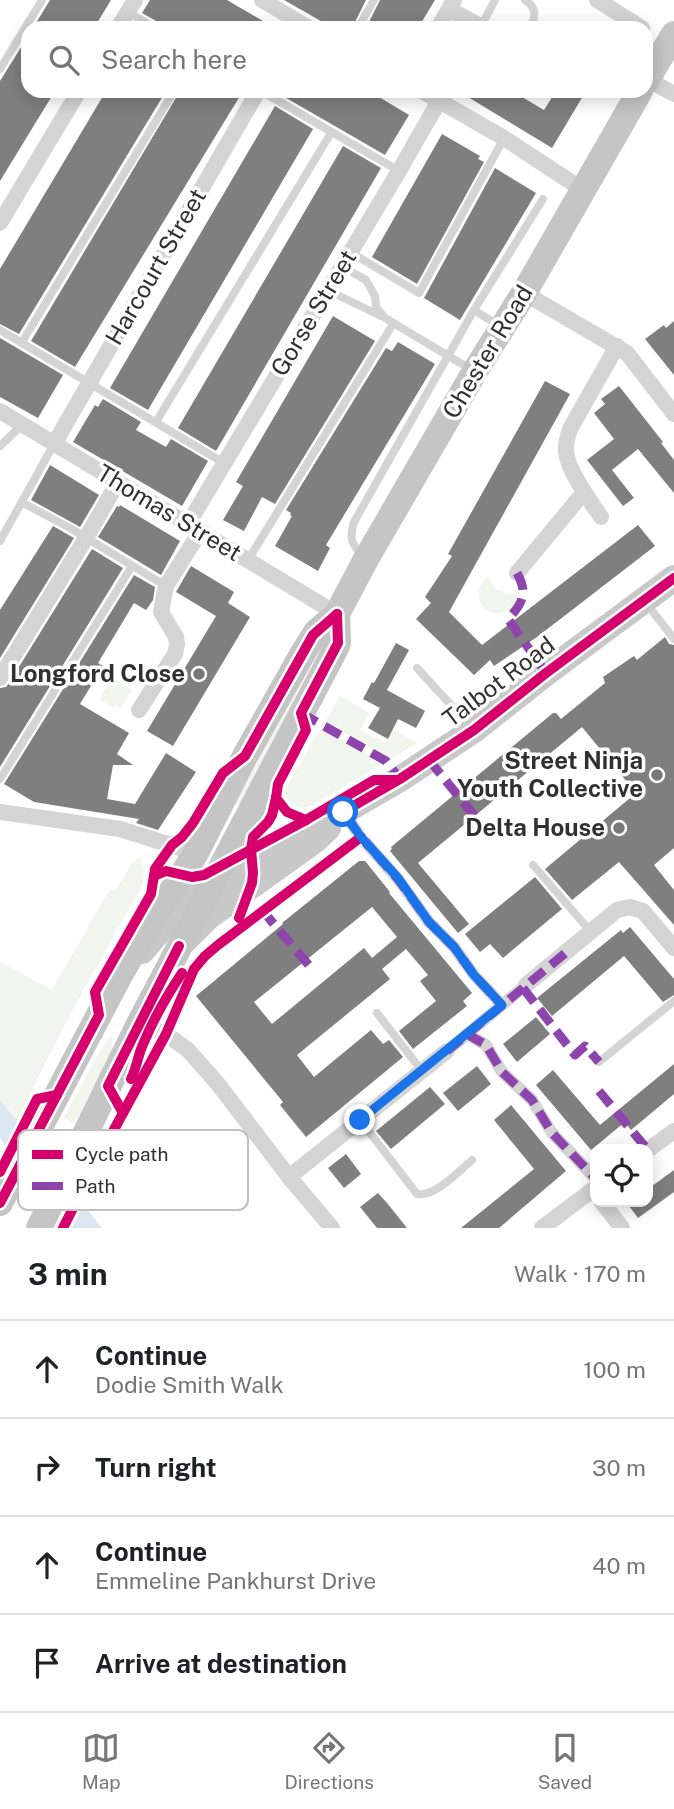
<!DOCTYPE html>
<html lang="en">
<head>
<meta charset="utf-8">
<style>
  :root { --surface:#fff; --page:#f2f2f2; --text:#202124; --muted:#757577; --line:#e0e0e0; --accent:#787878 }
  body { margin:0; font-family:"Public Sans",sans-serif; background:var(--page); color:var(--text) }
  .controls { position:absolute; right:21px; bottom:21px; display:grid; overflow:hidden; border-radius:14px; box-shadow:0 4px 18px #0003 }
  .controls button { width:63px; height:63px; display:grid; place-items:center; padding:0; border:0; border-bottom:2px solid var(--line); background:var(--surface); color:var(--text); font:35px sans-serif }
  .stop { position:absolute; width:21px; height:21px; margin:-16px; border:5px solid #1a73e8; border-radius:50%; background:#fff }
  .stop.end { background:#1a73e8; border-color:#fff; box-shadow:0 2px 7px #0008 }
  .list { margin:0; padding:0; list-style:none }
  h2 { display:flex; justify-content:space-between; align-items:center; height:91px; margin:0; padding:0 28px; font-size:30px }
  h2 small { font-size:23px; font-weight:400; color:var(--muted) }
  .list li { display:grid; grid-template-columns:46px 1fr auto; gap:21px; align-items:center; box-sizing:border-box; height:98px; padding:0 28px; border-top:2px solid var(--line) }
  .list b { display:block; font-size:26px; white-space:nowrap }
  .list p { margin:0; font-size:23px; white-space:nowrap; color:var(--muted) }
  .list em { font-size:23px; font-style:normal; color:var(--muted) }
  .icon { flex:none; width:38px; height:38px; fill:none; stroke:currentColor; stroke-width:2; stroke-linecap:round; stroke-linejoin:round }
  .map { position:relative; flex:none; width:674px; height:1228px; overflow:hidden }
  .search { position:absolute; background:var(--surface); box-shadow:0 4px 18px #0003; left:21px; right:21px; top:21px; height:77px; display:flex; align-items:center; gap:18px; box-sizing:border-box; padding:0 24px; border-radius:21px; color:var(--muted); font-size:26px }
  .sheet { height:483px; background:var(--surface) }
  nav { display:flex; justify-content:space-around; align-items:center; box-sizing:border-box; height:98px; border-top:2px solid var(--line); background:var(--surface); font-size:19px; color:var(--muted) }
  nav a { display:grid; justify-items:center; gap:4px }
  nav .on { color:var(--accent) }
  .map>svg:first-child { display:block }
  .green { fill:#f0f5ed }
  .water { fill:#dce6f0 }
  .pier { fill:#fff }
  .building { fill:#7f7f7f; fill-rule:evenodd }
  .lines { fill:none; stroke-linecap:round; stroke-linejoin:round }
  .service { stroke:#d4d4d4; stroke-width:8 }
  .pedestrian { stroke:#d4d4d4; stroke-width:12 }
  .minor { stroke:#d4d4d4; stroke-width:16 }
  .primary { stroke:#c8c8c8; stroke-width:26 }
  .trunk { stroke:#c5c5c5; stroke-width:26 }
  .quiet { stroke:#8e44ad; stroke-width:9; stroke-dasharray:18 9; stroke-linecap:butt }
  .cycleway-casing { stroke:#fff; stroke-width:15 }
  .cycleway { stroke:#d6006c; stroke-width:10 }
  .route { stroke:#1a73e8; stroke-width:9 }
  .poi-dot { fill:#787878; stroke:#fff; stroke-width:2.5 }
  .labels { text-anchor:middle; stroke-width:7; stroke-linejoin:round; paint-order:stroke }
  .street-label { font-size:24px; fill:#303030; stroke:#fff }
  .poi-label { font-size:24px; font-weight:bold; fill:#303030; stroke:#fff; text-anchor:end }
  .key { fill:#fff; stroke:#c1c1c1; stroke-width:2 }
  .key-label { font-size:19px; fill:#303030 }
</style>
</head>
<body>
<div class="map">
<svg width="674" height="1228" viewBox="0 0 674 1228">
  <rect width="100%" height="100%" fill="#fff"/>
  <g class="green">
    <path d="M489,576L495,590H502L505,594H518L515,605C490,629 463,596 489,576Z"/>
    <polygon points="315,657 242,807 233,803"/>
    <polygon points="112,677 132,690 121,708 116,705 114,708 99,699"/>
    <polygon points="340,696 369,713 360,730 385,743 393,730 418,743 390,759 325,722"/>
    <path d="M321,728L384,763L308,807C293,810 284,803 286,788Z"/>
    <path d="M140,857L144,869L143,884C99,962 54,1040 17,1122L0,1100V962L52,990L110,889L116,890L132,863Z"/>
    <polygon points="112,1035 112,1053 109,1062 74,1123 64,1118 101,1049"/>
  </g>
  <polygon class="water" points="0,1100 102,1228 60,1228 0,1138"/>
  <g class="pier">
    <polygon points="19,1118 46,1152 29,1186 4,1149"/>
    <polygon points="53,1161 85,1201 72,1228 56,1228 35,1195"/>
  </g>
  <g class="building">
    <polygon points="50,0 111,0 94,28 33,28"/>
    <polygon points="150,0 227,0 275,28 161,28 158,22 142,13"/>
    <polygon points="284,0 366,0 352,28 333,28"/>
    <polygon points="380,0 435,0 418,28 366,28"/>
    <polygon points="28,36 28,91 55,91 0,181 0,81"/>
    <polygon points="106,91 166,91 19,334 0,324 0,269"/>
    <polygon points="180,91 243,91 75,367 31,341"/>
    <polygon points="284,91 369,91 409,115 385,155 281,95"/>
    <polygon points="458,91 512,91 544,110 556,91 586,91 552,148"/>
    <polygon points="275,106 313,129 148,410 110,388"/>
    <polygon points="442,134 480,156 478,159 484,162 417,284 372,257"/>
    <polygon points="343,146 381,168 216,451 178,428"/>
    <polygon points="495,168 536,193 460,320 424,298"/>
    <polygon points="333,316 375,341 275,504 262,497 244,531 223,520 243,486 236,482"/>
    <polygon points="674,321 674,375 645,339 664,325 666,328"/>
    <polygon points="0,338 63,375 38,418 0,397"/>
    <polygon points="398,342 435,364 326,545 330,548 318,571 275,546 292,516 290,515 291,513 286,510 386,348 392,351"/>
    <polygon points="545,381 570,394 449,612 482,645 638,525 655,546 537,637 494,666 490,660 474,675 416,619 431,603 425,597 452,556 448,554"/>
    <polygon points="619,386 663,442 661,443 674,460 674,493 638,449 612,470 634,498 623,506 587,460 614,439 594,413 605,404 601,399"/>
    <polygon points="103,399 141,422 136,430 166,447 171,439 208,461 182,506 73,442 95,405 98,407"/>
    <polygon points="50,465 99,495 80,527 31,500"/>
    <polygon points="120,505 180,541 161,575 98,537 117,506 119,507"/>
    <polygon points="53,526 74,538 0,658 0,610"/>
    <polygon points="92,549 123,568 0,767 0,688 6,687 9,683"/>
    <polygon points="191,566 234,592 228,603 250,617 173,746 147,731 216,616 176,592"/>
    <polygon points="134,575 155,587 153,600 146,610 134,603 98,663 103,666 80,704 129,733 117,754 133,765 113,765 107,799 135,804 166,753 196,772 158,830 136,823 139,819 34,802 4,784"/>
    <polygon points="665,637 669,644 674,645 674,848 654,865 674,890 674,925 619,862 572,900 545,869 636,793 582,727 418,863 469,924 458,933 390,851 392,849 391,847 553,713 556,713 561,719 605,683 603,677 634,656 637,660"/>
    <polygon points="396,643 409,650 387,690 425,711 416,728 398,719 388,739 368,728 380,708 363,699 372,682 374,683"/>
    <path d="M359,861H365L390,892L389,893L472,993L463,1001L467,1006L413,1049L399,1031L436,1001L420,981L428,975L406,949L382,969L390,979L297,1055L314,1077L371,1030L383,1044L389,1040L403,1057L306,1137L280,1105L283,1102L196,996L283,924L282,923ZM372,907L397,937L372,958L364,948L272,1024L254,1002Z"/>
    <polygon points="535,877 562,909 503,958 490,944 480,952 465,934"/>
    <polygon points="630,927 674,979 674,995 663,1002 624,956 552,1016 537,998 621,930 623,933"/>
    <polygon points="536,1017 550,1034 517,1062 503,1044"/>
    <polygon points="674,1064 674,1094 631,1130 625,1122 591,1150 536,1085 553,1070 600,1125"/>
    <polygon points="477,1066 491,1084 458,1111 443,1093"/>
    <polygon points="430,1087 445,1104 391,1149 376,1131"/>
    <polygon points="511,1105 566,1171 499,1228 461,1228 534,1169 494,1120"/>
    <polygon points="346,1154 361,1174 344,1188 328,1168"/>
    <polygon points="674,1170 674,1192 638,1218 626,1202 648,1202 648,1189"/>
    <polygon points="378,1193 387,1203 407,1228 377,1228 360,1207"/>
  </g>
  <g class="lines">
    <g class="service">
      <path d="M525,0C537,8 536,16 530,28"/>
      <polyline points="128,12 155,28"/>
      <polyline points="481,26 495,0"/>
      <polyline points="358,28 374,0"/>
      <polyline points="0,69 42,0"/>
      <polyline points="261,91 399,171"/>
      <polyline points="350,252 419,293 504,138"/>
      <polyline points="341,266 366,280 375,296 376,307 385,318 472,370"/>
      <polyline points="327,290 381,316"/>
      <polyline points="474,310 498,325"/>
      <polyline points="0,330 224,463"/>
      <polyline points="22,342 174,91"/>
      <polyline points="156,422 331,133"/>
      <polyline points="0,446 22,425"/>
      <polyline points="23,503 70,528 166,586"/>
      <polyline points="0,541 54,444"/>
      <path d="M363,556C351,544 349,538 354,522L474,310L543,199"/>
      <polyline points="248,560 393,324"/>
      <polyline points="646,603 674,639"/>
      <polyline points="417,668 472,728"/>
      <polyline points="0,779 132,566"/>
      <polyline points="533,865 591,932"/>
      <polyline points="377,1013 422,1071"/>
      <polyline points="599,1062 674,1001"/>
      <path d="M360,1120L417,1194C434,1198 459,1171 472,1160"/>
    </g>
    <g class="pedestrian">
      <polyline points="343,812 361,837 398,879 429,922 454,947 474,975 502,1005"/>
      <polyline points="467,1034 486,1045 502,1072 532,1100 552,1133 595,1178"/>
      <polyline points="447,1051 526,985"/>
    </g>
    <g class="minor">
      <polyline points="262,0 309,28"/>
      <polyline points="597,0 642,28"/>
      <polyline points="449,9 484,28"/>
      <polyline points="118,28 135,0"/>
      <polyline points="438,28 454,0"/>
      <polyline points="647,79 674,94"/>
      <polyline points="422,91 504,138 583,190"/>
      <polyline points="0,223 79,91"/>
      <polyline points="524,293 627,353 674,414"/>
      <polyline points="0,411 337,614"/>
      <polyline points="54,444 258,91"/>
      <path d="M601,517C591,502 567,470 566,451C565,444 568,436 570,429L617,346"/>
      <polyline points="188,524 399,171 439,101"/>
      <polyline points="517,573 584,492"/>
      <polyline points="0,678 86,538 118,482"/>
      <polyline points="139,710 175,654 177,644 176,637 161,612 166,586 200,532"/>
      <polyline points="0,812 120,829 196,853"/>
      <polyline points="526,985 617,910 630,907 643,911 674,948"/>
      <polyline points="139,1024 166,1034 188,1050 218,1084 289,1177 332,1228"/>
      <polyline points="648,1150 674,1131"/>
      <polyline points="289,1177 447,1051"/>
      <polyline points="602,1202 622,1228"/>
      <polyline points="542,1228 595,1188"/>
    </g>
    <g class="primary">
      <polyline points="185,940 208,917 314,841 328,828"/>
      <polyline points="142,951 177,910 194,897 251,860 304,828 343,812 400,779 474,730 546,673 674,578"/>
    </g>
    <g class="trunk">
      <polyline points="646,81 674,34"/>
      <polyline points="0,1203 120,975 148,927 196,853 245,756 303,653 316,632 337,614 366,559 475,371 524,293 640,91"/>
      <polyline points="39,1228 139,1024 336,648 338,643 337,614"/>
    </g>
    <g class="quiet">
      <path d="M517,573C528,593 523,603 508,619L546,673"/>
      <polyline points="301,713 386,761 400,779"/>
      <polyline points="429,760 477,819"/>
      <polyline points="343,812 361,837 398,879 429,922 454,947 474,975 502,1005"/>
      <polyline points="262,910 312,969"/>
      <polyline points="523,988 575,1055 585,1046 599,1062"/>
      <polyline points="467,1034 486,1045 502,1072 532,1100 552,1133 595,1178"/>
      <polyline points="447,1051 569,950"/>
      <polyline points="599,1091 647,1149"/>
    </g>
    <g class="cycleway-casing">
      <g id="cycleway">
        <polyline points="343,812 400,779 474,730 546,673 674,578"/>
        <polyline points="306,820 287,812 276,798 278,784 306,730 301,713 338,643 337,614"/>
        <polyline points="154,876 166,871 192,877 204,875 306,820 374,780 397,780"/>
        <polyline points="239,918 252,883 253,873 251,849 253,837 268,822 272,815 276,798"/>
        <path d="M131,1079C137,1067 138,1054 144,1042C154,1018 168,994 182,973"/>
        <polyline points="123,1113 108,1086 179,946"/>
        <polyline points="0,1172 37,1099 57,1095"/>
        <polyline points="0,1203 99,1015 95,992 151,894 155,869 172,845 182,837 193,823 223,773 245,756 313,635 337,614"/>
        <polyline points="63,1228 98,1159 166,1034 194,969 205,956 218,945 361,837"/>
      </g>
    </g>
    <use href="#cycleway" class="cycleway"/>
  </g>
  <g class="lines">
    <polyline class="route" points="343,812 361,837 398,878 429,922 454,947 474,975 502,1005 360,1120"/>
  </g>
  <g class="poi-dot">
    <circle cx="199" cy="674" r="7"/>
    <circle cx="657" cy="775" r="7"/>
    <circle cx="619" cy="828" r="7"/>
  </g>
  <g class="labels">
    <g class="street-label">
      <text transform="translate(156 267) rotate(-60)" y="8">Harcourt Street</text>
      <text transform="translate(314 313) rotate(-59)" y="8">Gorse Street</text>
      <text transform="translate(488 352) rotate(-59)" y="8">Chester Road</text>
      <text transform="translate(169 513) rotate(31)" y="8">Thomas Street</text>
      <text transform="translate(499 682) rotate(-37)" y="8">Talbot Road</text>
    </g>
    <g class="poi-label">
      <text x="185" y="682">Longford Close</text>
      <text x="643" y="769">Street Ninja<tspan x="643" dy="28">Youth Collective</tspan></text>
      <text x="605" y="836">Delta House</text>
    </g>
  </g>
  <rect x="18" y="1130" width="230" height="80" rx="10" class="key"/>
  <rect x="32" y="1150" width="31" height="9" fill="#d6006c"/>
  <rect x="32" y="1182" width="31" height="8" fill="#8e44ad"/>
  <g class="key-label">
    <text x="75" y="1161">Cycle path</text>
    <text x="75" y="1193">Path</text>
  </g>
</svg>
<div class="controls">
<button><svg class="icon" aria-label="locate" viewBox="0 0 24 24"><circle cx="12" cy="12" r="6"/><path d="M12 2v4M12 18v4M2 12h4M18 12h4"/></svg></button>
</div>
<div class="stop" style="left:343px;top:812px"></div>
<div class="stop end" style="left:360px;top:1120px"></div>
<div class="search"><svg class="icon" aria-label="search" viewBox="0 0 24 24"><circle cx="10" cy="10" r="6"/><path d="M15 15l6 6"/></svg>Search here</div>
</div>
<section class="sheet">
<h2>3 min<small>Walk · 170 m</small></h2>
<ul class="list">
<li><svg class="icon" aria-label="ahead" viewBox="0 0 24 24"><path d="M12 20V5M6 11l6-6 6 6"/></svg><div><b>Continue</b><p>Dodie Smith Walk</p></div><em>100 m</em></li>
<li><svg class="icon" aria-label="right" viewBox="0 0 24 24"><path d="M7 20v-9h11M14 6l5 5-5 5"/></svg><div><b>Turn right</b></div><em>30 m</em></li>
<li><svg class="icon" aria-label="ahead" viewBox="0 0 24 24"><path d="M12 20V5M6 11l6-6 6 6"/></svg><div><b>Continue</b><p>Emmeline Pankhurst Drive</p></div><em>40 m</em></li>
<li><svg class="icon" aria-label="arrive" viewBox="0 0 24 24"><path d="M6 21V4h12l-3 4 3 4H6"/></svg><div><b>Arrive at destination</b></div></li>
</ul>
</section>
<nav>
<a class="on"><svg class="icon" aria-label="map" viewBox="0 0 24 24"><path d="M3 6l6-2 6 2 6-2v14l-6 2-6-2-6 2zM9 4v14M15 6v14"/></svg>Map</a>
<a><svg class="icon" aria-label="directions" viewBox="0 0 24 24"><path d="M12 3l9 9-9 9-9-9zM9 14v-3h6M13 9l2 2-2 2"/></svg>Directions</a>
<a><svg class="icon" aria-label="saved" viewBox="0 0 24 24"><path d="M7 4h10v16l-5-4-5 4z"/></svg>Saved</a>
</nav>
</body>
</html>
